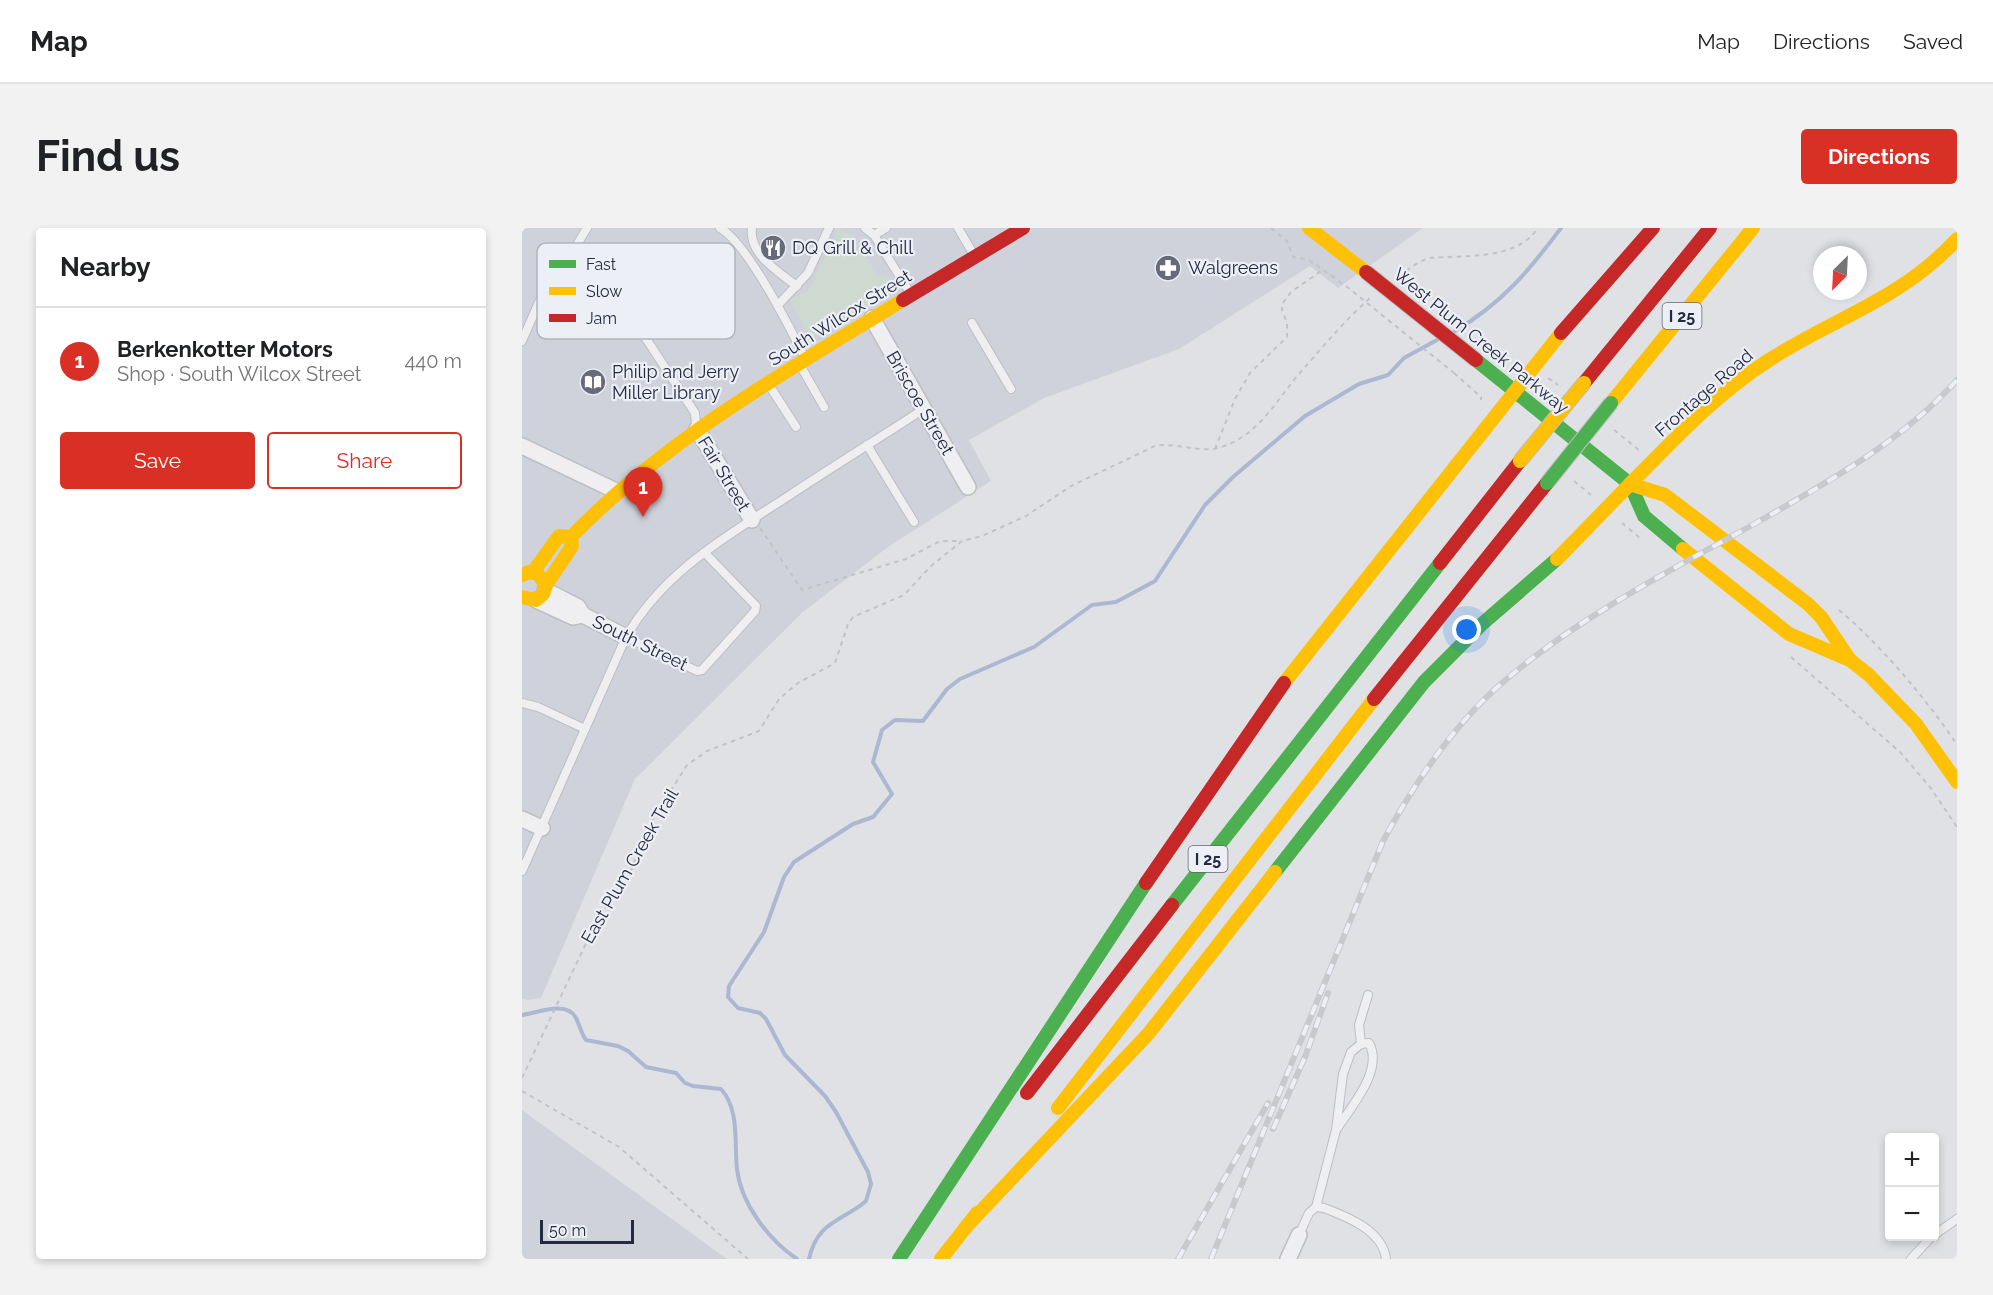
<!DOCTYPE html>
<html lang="en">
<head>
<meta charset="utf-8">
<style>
  :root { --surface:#fff; --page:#f2f2f2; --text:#202124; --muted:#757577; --line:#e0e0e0; --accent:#d93025 }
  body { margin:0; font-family:Raleway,sans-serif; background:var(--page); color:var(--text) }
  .controls { position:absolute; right:18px; bottom:18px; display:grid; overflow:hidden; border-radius:6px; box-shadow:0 3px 9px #0003 }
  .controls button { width:54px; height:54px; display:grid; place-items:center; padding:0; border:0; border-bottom:2px solid var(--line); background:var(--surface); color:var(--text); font:30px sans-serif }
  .compass { position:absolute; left:1291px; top:18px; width:54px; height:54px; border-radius:50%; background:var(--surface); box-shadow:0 3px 9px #0003; rotate:204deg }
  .scale { position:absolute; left:18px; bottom:15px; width:94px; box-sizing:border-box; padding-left:6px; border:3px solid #262a3f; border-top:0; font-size:16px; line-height:21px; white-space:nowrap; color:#262a3f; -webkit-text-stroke:4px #edeff6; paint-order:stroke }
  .you { position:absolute; left:945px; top:402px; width:21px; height:21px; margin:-15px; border:4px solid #fff; border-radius:50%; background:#1a73e8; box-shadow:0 0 0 9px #1a73e833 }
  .badge { display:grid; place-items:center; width:39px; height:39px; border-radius:50%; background:var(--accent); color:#fff; font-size:20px; font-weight:700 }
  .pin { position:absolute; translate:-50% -50px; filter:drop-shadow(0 2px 3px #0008) }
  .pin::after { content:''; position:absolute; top:32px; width:21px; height:18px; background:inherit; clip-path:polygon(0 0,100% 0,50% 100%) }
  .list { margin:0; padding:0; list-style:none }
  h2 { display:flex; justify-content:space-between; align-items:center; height:78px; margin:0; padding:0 24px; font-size:26px }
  h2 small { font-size:20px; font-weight:400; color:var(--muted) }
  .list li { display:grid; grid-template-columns:39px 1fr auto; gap:18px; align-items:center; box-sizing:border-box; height:108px; padding:0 24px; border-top:2px solid var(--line) }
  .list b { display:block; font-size:22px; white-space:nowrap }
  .list p { margin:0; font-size:20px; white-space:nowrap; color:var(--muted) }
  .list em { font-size:20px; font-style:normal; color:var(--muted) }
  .actions { display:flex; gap:12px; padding:18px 24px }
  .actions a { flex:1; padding:14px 0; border:2px solid var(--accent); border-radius:6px; text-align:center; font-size:21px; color:var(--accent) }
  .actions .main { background:var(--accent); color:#fff }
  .map { position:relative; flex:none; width:1435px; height:1031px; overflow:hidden; border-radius:6px }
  header { display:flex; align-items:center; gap:36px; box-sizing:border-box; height:84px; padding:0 30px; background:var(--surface); border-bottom:2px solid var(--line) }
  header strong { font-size:28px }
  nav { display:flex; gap:33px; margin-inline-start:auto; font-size:21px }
  .intro { display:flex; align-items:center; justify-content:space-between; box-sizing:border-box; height:144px; padding:0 36px }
  h1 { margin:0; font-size:42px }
  .button { padding:15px 27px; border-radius:6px; background:var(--accent); color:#fff; font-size:21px; font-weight:700 }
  main { display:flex; gap:36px; padding:0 36px }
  aside { flex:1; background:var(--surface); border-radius:6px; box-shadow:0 3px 9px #0003 }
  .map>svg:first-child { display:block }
  .built { fill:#d0d2db }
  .green { fill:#ced9d0 }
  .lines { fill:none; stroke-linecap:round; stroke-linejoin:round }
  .stream { stroke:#acb8d2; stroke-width:4 }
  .lane-casing { stroke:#bdbec3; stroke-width:10 }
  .street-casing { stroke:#bdbec3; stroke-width:18 }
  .path { stroke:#c2c2c8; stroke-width:2; stroke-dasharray:4.5 4.5; stroke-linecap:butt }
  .lane { stroke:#efeff2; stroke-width:8 }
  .street { stroke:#efeff2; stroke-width:15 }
  .fast { stroke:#4caf50; stroke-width:14 }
  .slow { stroke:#ffc107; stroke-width:14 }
  .jam { stroke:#c62828; stroke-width:14 }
  .rail-casing { stroke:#c8c9cd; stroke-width:6 }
  .rail { stroke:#edeff6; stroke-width:4; stroke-dasharray:11; stroke-linecap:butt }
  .fast-bridge-casing { stroke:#bcbec3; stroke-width:16; stroke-linecap:butt }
  .slow-bridge-casing { stroke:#bcbec3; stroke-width:16; stroke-linecap:butt }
  .jam-bridge-casing { stroke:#bcbec3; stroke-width:16; stroke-linecap:butt }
  .path-bridge { stroke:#c2c2c8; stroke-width:2; stroke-dasharray:4.5 4.5; stroke-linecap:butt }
  .fast-bridge { stroke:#4caf50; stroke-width:14 }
  .slow-bridge { stroke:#ffc107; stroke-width:14 }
  .jam-bridge { stroke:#c62828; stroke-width:14 }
  .labels { text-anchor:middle; stroke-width:4.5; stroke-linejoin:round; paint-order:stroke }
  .shield { fill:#edeff6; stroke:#626576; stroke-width:1.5 }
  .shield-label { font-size:16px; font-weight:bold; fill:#262a3f }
  .poi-label { font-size:18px; fill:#262a3f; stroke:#edeff6; text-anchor:start }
  .street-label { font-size:18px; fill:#262a3f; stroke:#edeff6 }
  .key { fill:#edeff6; stroke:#b1b4bf; stroke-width:1.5 }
  .key-label { font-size:16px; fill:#262a3f }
</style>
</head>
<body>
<header>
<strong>Map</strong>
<nav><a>Map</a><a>Directions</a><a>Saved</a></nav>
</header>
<div class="intro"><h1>Find us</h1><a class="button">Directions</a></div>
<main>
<aside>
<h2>Nearby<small></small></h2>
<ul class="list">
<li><span class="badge">1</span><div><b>Berkenkotter Motors</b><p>Shop · South Wilcox Street</p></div><em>440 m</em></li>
</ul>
<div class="actions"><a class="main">Save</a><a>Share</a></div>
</aside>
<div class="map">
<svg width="1435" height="1031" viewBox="0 0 1435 1031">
  <rect width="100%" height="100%" fill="#e0e1e5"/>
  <g class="built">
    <polygon points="0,0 901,0 816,60 788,38 657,121 522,170 447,212 469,253 366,319 281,384 113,551 19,770 6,772 0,771"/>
    <polygon points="0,882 205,1031 0,1031"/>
  </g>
  <polygon class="green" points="316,1 331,7 355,48 368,49 374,58 289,111 268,72 287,62"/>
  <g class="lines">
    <g class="stream">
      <path d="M933,103C980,75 1006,44 1039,0"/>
      <path d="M0,787C15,785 45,772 54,790C58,798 59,805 64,812L96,818L106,823L124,839L154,845L163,855L171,858L199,861C218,882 212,915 215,941C219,976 247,1012 275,1031"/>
      <path d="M287,1031C295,993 321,993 344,973L349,956L346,944L314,884L303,868L263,827L244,791L238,785L216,780L206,769L207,758L242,704L262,649L272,634L331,596L351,589L370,566L351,534L360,502L373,492L401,493L425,461L438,451L512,419L570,377L594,374L633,353L683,277L711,249L783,188L837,156L866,147L882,130L915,112"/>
    </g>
    <g class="lane-casing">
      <g id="lane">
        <path d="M198,0C225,15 267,98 282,128"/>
        <path d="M230,0C226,26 258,45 275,58"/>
        <polyline points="343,0 352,7 388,65"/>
        <polyline points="436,0 452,27"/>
        <polyline points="352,7 364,0"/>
        <polyline points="21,64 123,109 173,185 174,196"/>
        <polyline points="256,77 286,45 307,0"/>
        <polyline points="450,95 489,161"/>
        <polyline points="0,113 32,40 50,25 65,0"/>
        <polyline points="278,137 302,179"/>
        <polyline points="247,157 274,199"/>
        <polyline points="345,217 392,294"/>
        <polyline points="104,409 175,443 180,442 233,383 234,378 183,325"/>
        <polyline points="0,475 16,479 63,501"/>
        <path d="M0,643L104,409C142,343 205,308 268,267C312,238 357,210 402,181"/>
        <polyline points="839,816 837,797 846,767"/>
        <path d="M794,979L814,902L821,846L829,824L839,816L847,815C862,842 829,879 814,902"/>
        <path d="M777,1007L787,985L794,979L802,980C826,989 861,1003 864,1031"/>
        <polyline points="1412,1007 1435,991"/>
        <polyline points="1389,1031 1410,1008"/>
      </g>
    </g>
    <g class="street-casing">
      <g id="street">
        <polyline points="350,90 446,259"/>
        <polyline points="175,201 230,292"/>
        <polyline points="0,218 94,263"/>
        <polyline points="23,362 56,379 61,387"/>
        <polyline points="14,372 51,389 61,387 104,409"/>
        <polyline points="0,591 20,600"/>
        <polyline points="766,1031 777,1007"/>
      </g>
    </g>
    <g class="path">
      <polyline points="749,0 765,13 771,29 787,32 824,58"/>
      <path d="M877,48L897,34L907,30C941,27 994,33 1016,0"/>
      <polyline points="932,145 959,169 959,172"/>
      <polyline points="1026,150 1036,157"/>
      <polyline points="1092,202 1118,223"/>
      <polyline points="693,221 713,171 728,145 765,109 765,95 760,82 760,76 769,64 802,41"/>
      <polyline points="1052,253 1069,267"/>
      <polyline points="1100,295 1118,310"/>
      <polyline points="238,300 280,362 384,331 418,313 439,313"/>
      <path d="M1317,382C1357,415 1407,474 1435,517"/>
      <polyline points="1269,429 1378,524 1408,559 1435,599"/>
      <path d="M0,850L68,707L89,669L107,647L129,594L165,537L185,523L237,503L257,471L276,455L313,435L326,396L331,389L382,367L409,338L440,313L460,308L504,288L549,258L633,218C654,214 675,225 696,220C735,209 752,176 776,147C799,121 822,93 848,70"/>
      <polyline points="0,863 97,919 226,1031"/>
    </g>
    <use href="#lane" class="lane"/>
    <use href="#street" class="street"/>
    <g class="fast">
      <polyline points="954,132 1108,256 1122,288 1161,321"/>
      <polyline points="753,644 902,454 960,396 1035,331"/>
      <polyline points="650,677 918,335"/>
      <polyline points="377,1031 624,655"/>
    </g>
    <g class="slow">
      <polyline points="787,0 844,44"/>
      <polyline points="1089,175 1231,0"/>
      <path d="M1108,256C1151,213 1193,167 1244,134C1311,90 1378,73 1435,11"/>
      <polyline points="1108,256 1143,267 1286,376 1299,389"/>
      <path d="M49,309C145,210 265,143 381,72"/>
      <polyline points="1161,321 1267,406 1328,432 1347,447 1394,496 1435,554"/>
      <polyline points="1035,331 1108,256"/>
      <polyline points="11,344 37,308 49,309"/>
      <polyline points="0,347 7,344 16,346 24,357 21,366 14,372 0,369"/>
      <polyline points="24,357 50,318 49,309"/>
      <polyline points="1299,389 1328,432"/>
      <polyline points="762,455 1039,105"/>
      <polyline points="536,880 852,471"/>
      <polyline points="443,1000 627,805 753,644"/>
      <polyline points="419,1031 455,985"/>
    </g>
    <g class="jam">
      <polyline points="381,72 501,0"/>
      <polyline points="1039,105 1131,0"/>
      <polyline points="1062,155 1188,0"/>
      <polyline points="918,335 998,233"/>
      <polyline points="852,471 1025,255"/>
      <polyline points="624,655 762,455"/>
      <polyline points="505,865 650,677"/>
    </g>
    <g class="rail-casing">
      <g id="rail">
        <polyline points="751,901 783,829 806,765"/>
        <polyline points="656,1031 746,875"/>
        <path d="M689,1031L861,613C892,556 930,498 980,455C1057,388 1152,341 1241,291C1310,252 1381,212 1435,152"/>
      </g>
    </g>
    <use href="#rail" class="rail"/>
    <g class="fast-bridge-casing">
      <polyline id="fast-bridge" points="1025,255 1089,175"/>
    </g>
    <g class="slow-bridge-casing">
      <polyline id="slow-bridge" points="998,233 1062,155"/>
    </g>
    <g class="jam-bridge-casing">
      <polyline id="jam-bridge" points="844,44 954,132"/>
    </g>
    <polyline class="path-bridge" points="824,58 932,145"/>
    <use href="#fast-bridge" class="fast-bridge"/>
    <use href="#slow-bridge" class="slow-bridge"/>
    <use href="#jam-bridge" class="jam-bridge"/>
  </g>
  <defs>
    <g id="restaurant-disc" transform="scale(1.35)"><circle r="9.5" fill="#676a79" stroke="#edeff6"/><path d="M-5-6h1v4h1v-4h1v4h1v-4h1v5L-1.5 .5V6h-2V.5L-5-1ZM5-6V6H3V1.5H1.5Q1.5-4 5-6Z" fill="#fff"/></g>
    <g id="pharmacy-disc" transform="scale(1.35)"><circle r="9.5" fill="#676a79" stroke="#edeff6"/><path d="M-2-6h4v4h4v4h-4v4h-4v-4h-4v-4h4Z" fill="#fff"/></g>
    <g id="library-disc" transform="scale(1.35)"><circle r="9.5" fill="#676a79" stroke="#edeff6"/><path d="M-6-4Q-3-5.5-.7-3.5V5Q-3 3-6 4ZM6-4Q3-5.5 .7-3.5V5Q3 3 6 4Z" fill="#fff"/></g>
  </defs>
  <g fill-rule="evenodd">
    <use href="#restaurant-disc" x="251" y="20"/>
    <use href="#pharmacy-disc" x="646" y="40"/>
    <use href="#library-disc" x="71" y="154"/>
  </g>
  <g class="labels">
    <g class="shield">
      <rect x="1140.5" y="75" width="39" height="26" rx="4.5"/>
      <rect x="666.5" y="618" width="39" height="26" rx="4.5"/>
    </g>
    <g class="shield-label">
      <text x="1160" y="94">I 25</text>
      <text x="686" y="637">I 25</text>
    </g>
    <g class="poi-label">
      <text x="270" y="26">DQ Grill &amp; Chill</text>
      <text x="666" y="46">Walgreens</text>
      <text x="90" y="150">Philip and Jerry<tspan x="90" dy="21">Miller Library</tspan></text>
    </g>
    <g class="street-label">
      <text transform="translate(318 90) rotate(-32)" y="6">South Wilcox Street</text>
      <text transform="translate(959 113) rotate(39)" y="6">West Plum Creek Parkway</text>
      <text transform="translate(1182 165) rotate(-41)" y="6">Frontage Road</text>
      <text transform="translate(398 175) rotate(60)" y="6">Briscoe Street</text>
      <text transform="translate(202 246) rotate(59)" y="6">Fair Street</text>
      <text transform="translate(118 415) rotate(26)" y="6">South Street</text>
      <text transform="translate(108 638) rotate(-60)" y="6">East Plum Creek Trail</text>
    </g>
  </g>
  <rect x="15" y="15" width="198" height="96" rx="9" class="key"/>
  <rect x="27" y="32" width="27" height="8" fill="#4caf50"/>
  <rect x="27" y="59" width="27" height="8" fill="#ffc107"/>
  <rect x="27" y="86" width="27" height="8" fill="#c62828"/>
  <g class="key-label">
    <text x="64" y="42">Fast</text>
    <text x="64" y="69">Slow</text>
    <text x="64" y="96">Jam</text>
  </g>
</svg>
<div class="controls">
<button>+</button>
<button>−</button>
</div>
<svg class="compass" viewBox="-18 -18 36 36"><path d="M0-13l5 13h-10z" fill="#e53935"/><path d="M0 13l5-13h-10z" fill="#757577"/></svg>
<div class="scale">50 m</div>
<div class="you"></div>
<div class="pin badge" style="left:121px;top:289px">1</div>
</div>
</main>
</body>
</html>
